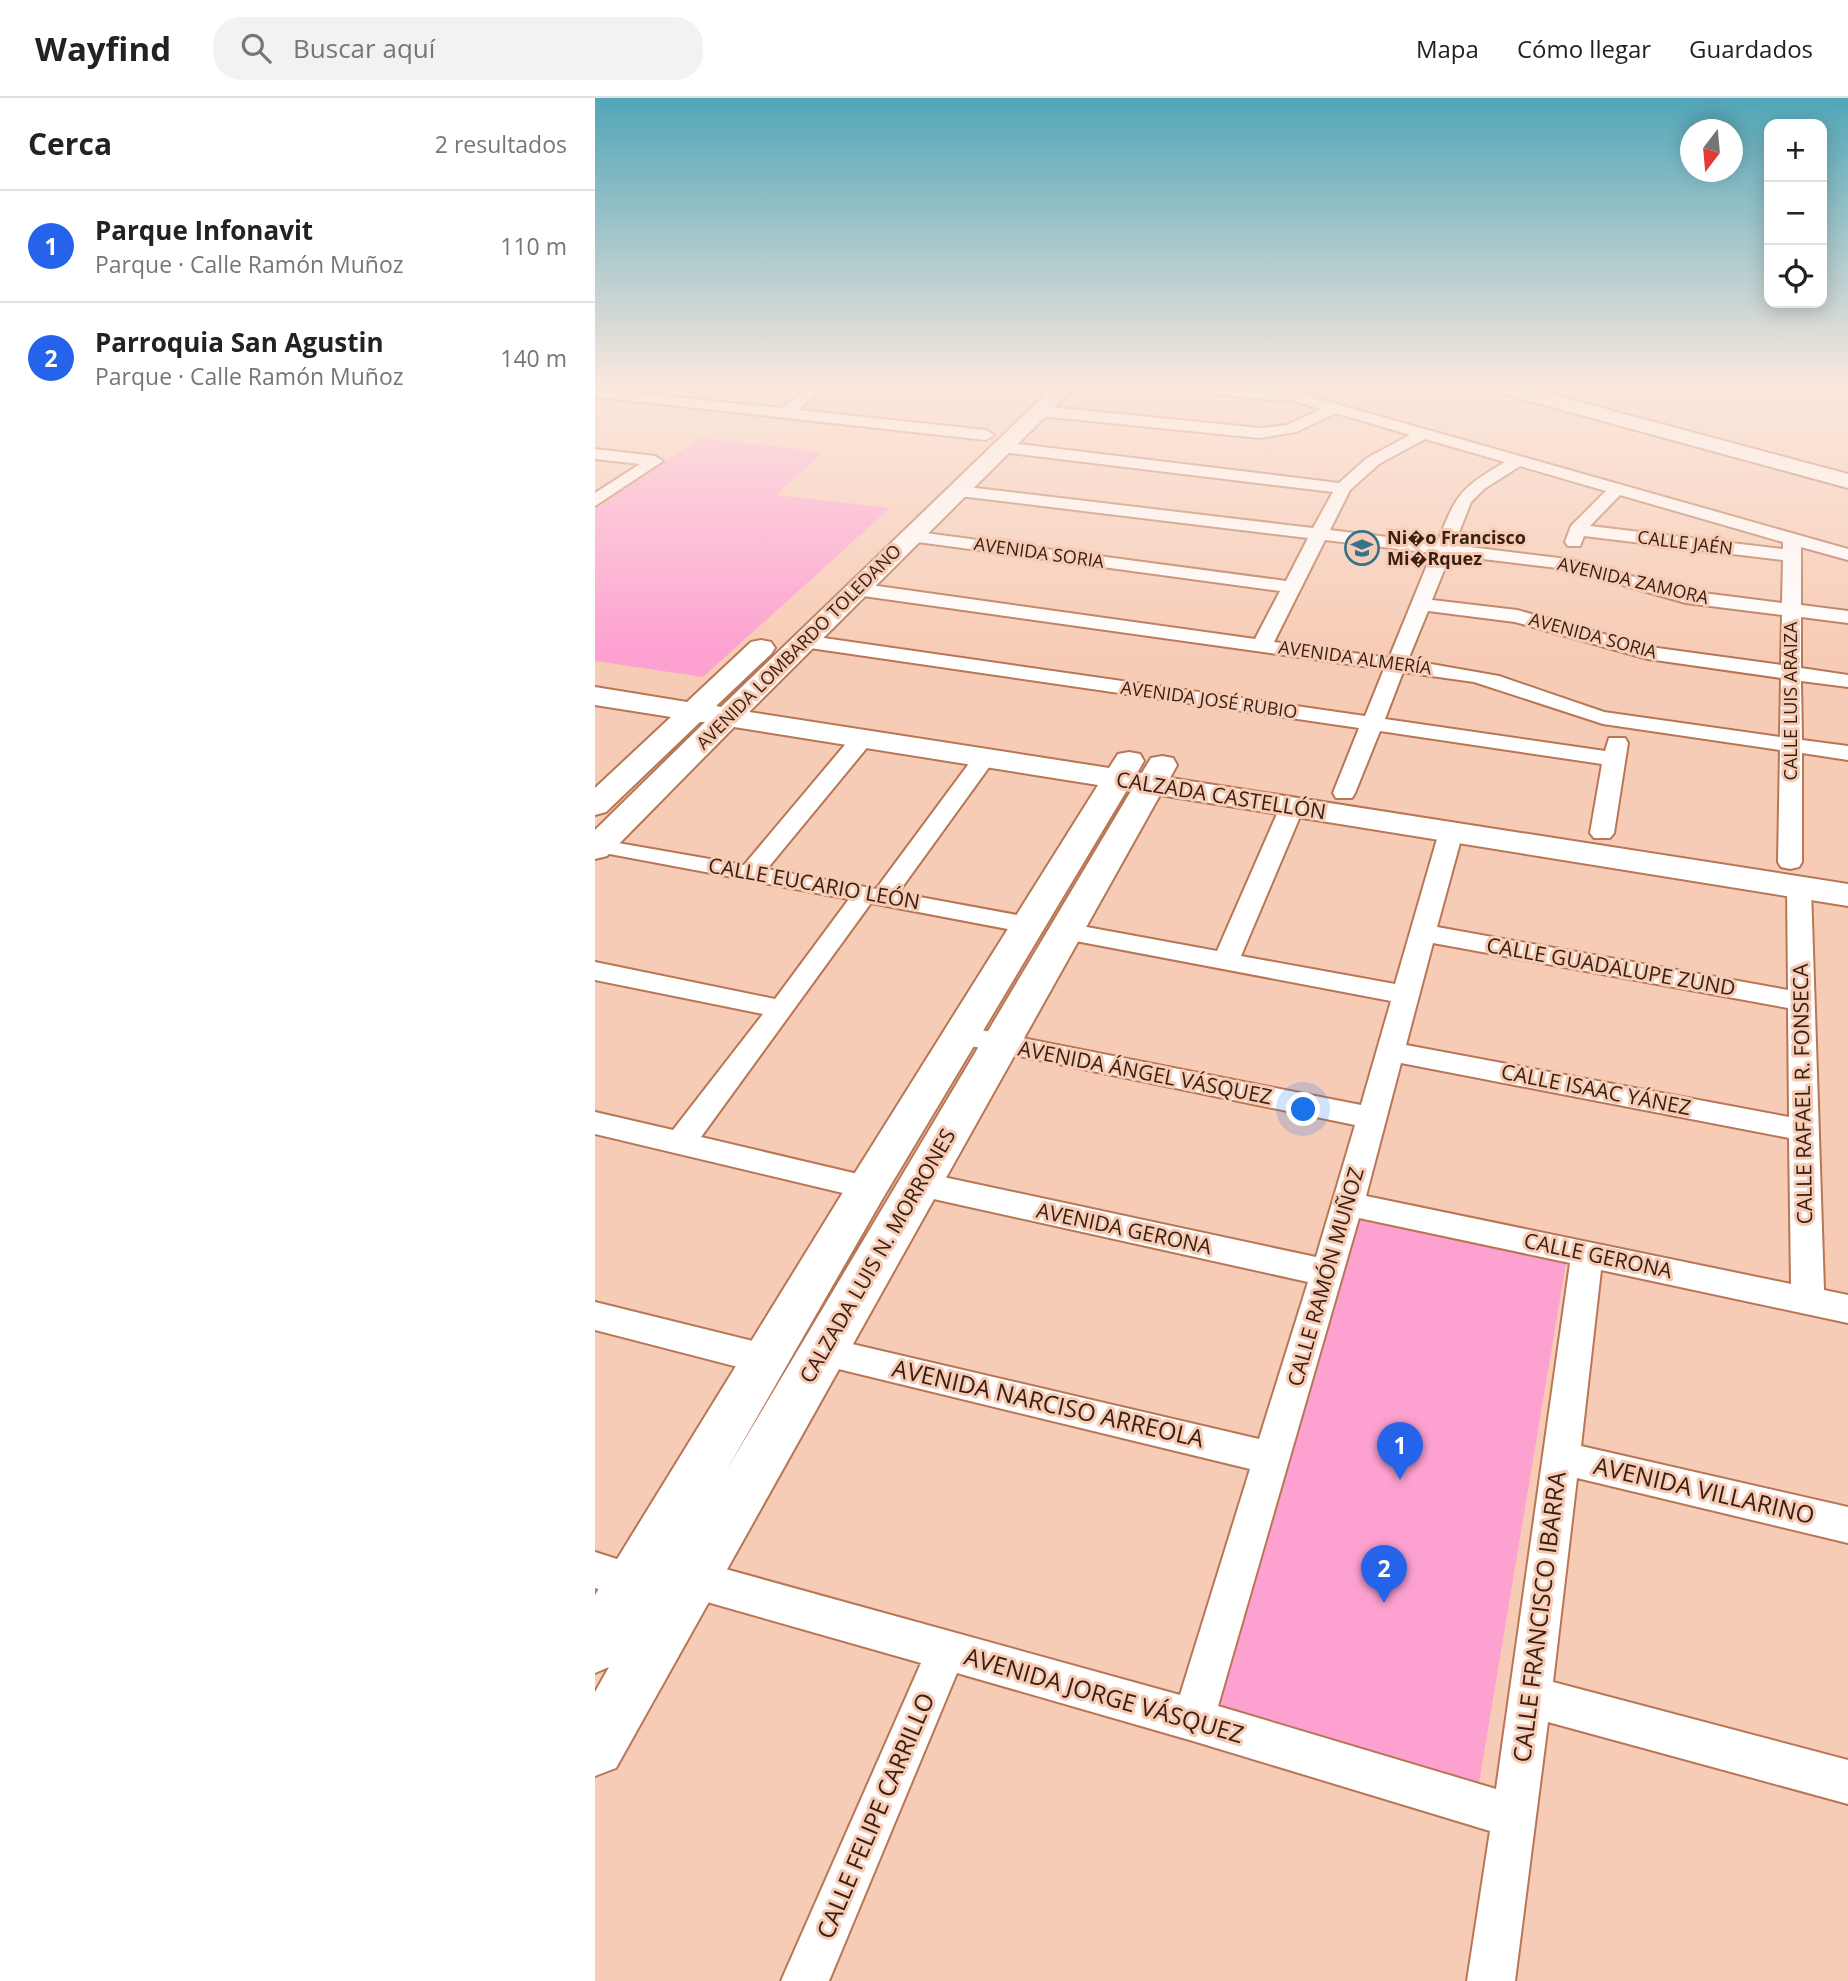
<!DOCTYPE html>
<html lang="es">
<head>
<meta charset="utf-8">
<style>
  :root { --surface:#fff; --page:#f2f2f2; --text:#222; --muted:#767676; --line:#e0e0e0; --accent:#2563eb }
  body { margin:0; font-family:"Open Sans",sans-serif; background:var(--page); color:var(--text) }
  .controls { position:absolute; right:21px; top:21px; display:grid; overflow:hidden; border-radius:14px; box-shadow:0 4px 18px #0003 }
  .controls button { width:63px; height:63px; display:grid; place-items:center; padding:0; border:0; border-bottom:2px solid var(--line); background:var(--surface); color:var(--text); font:35px sans-serif }
  .compass { position:absolute; left:1085px; top:21px; width:63px; height:63px; border-radius:50%; background:var(--surface); box-shadow:0 4px 18px #0003; rotate:196deg }
  .you { position:absolute; left:709px; top:1012px; width:24px; height:24px; margin:-18px; border:5px solid #fff; border-radius:50%; background:#1a73e8; box-shadow:0 0 0 10px #1a73e833 }
  .badge { display:grid; place-items:center; width:46px; height:46px; border-radius:50%; background:var(--accent); color:#fff; font-size:23px; font-weight:700 }
  .pin { position:absolute; translate:-50% -58px; filter:drop-shadow(0 2px 4px #0008) }
  .pin::after { content:''; position:absolute; top:37px; width:24px; height:21px; background:inherit; clip-path:polygon(0 0,100% 0,50% 100%) }
  .list { margin:0; padding:0; list-style:none }
  h2 { display:flex; justify-content:space-between; align-items:center; height:91px; margin:0; padding:0 28px; font-size:30px }
  h2 small { font-size:23px; font-weight:400; color:var(--muted) }
  .list li { display:grid; grid-template-columns:46px 1fr auto; gap:21px; align-items:center; box-sizing:border-box; height:112px; padding:0 28px; border-top:2px solid var(--line) }
  .list b { display:block; font-size:26px; white-space:nowrap }
  .list p { margin:0; font-size:23px; white-space:nowrap; color:var(--muted) }
  .list em { font-size:23px; font-style:normal; color:var(--muted) }
  .icon { flex:none; width:38px; height:38px; fill:none; stroke:currentColor; stroke-width:2; stroke-linecap:round; stroke-linejoin:round }
  .map { position:relative; flex:none; width:1253px; height:1883px; overflow:hidden }
  header { display:flex; align-items:center; gap:42px; box-sizing:border-box; height:98px; padding:0 35px; background:var(--surface); border-bottom:2px solid var(--line) }
  header strong { font-size:33px }
  nav { display:flex; gap:38px; margin-inline-start:auto; font-size:24px }
  .search { width:490px; height:63px; background:var(--page); display:flex; align-items:center; gap:18px; box-sizing:border-box; padding:0 24px; border-radius:28px; color:var(--muted); font-size:26px }
  main { display:flex }
  aside { flex:1; background:var(--surface) }
  .map>svg:first-child { display:block }
  .green { fill:#fda1d1 }
  .lines { fill:none; stroke-linecap:round; stroke-linejoin:round }
  .street-casing { stroke:#b87654; stroke-width:4 }
  .secondary-casing { stroke:#b87654; stroke-width:4 }
  .primary-casing { stroke:#b87654; stroke-width:4 }
  .street { fill:#fff; fill-rule:evenodd }
  .secondary { fill:#fff; fill-rule:evenodd }
  .primary { fill:#fff; fill-rule:evenodd }
  .labels { text-anchor:middle; stroke-width:6; stroke-linejoin:round; paint-order:stroke }
  .far-poi-label { font-size:18px; font-weight:bold; fill:#3b2012; stroke:#f7ccb6; text-anchor:start }
  .far-street-label { font-size:18px; fill:#3b2012; stroke:#f7ccb6 }
  .street-label { font-size:21px; fill:#3b2012; stroke:#f7ccb6 }
  .near-street-label { font-size:24px; fill:#3b2012; stroke:#f7ccb6 }
</style>
</head>
<body>
<header>
<strong>Wayfind</strong>
<div class="search"><svg class="icon" aria-label="search" viewBox="0 0 24 24"><circle cx="10" cy="10" r="6"/><path d="M15 15l6 6"/></svg>Buscar aquí</div>
<nav><a>Mapa</a><a>Cómo llegar</a><a>Guardados</a></nav>
</header>
<main>
<aside>
<h2>Cerca<small>2 resultados</small></h2>
<ul class="list">
<li><span class="badge">1</span><div><b>Parque Infonavit</b><p>Parque · Calle Ramón Muñoz</p></div><em>110 m</em></li>
<li><span class="badge">2</span><div><b>Parroquia San Agustin</b><p>Parque · Calle Ramón Muñoz</p></div><em>140 m</em></li>
</ul>
</aside>
<div class="map">
<svg width="1253" height="1883" viewBox="0 0 1253 1883">
  <rect width="100%" height="100%" fill="#f7ccb6"/>
  <g class="green">
    <polygon points="105,340 228,354 181,397 295,410 108,579 0,563 0,411"/>
    <polygon points="751,1115 972,1159 884,1685 613,1605"/>
  </g>
  <g class="lines">
    <g class="street-casing">
      <g id="street">
        <polygon points="214,290 230,290 203,312 391,332 399,337 391,342 0,299 0,291 187,310"/>
        <path d="M596,290H685L1253,451V462L1206,449V507L1253,513V525L1206,519V570L1253,577V589L1206,583L1207,642L1253,648V662L1207,655V764L1204,769L1195,771L1186,769L1183,764L1185,652L1008,626L879,584L808,574L790,621L1010,653L1014,640H1030L1033,645L1019,735L1015,740H999L995,735L1007,666L785,633L760,695L757,700H741L738,695L764,630L208,549L201,547L198,543L201,539L208,537L770,618L789,571L261,497L252,491L261,485L660,541L685,493L315,443L306,438L315,433L691,483L713,440L364,398L356,393L364,388L718,430L738,394L407,354L399,349L407,344L744,385L772,360L815,337L741,315L701,334L665,340L445,318L437,313L445,308L665,330L692,327L726,311L693,301L687,303L603,294ZM830,341L910,364C863,392 862,396 842,445L735,432L755,392L784,366ZM925,368L1011,393L976,428L970,444L973,448H985L989,438L1188,462L1187,505L1092,493L972,461L859,447L876,404L889,391ZM1025,397L1188,444V451L995,428ZM730,442L837,455L794,560L679,544ZM855,457L971,471L1091,505L1187,517L1186,567L1055,549L922,512L837,502ZM833,513L920,524L1053,561L1186,580L1185,639L1009,614L904,578L813,562Z"/>
        <polygon points="950,290 965,290 957,294"/>
        <polygon points="0,351 60,358 68,363 0,408 0,395 45,366 0,361"/>
        <polygon points="267,634 275,636 278,641 275,646 172,771 281,791 381,656 397,656 400,661 303,795 433,819 442,821 446,827 442,833 433,835 276,805 106,1039 284,1081 289,1089 284,1097 273,1101 0,1036 0,1014 78,1032 168,916 0,882 0,864 180,901 254,801 4,754 0,753 0,741 149,767 259,636"/>
        <path d="M697,702L705,704L709,709L646,858L800,886L844,734L848,729H864L868,734L842,829L1193,892L1192,790L1195,785L1204,782L1213,785L1216,790L1229,1192L1253,1197V1225L1006,1172L986,1348L1253,1409V1445L982,1380L958,1584L1253,1662V1706L953,1624L920,1883H872L895,1733L598,1643L362,1575L234,1883H186L326,1565L98,1500L84,1494L78,1481L84,1468L98,1462L585,1597L655,1371L227,1267L215,1263L210,1253L215,1243L227,1239L664,1341L713,1184L325,1098L314,1094L310,1086L314,1078L325,1074L721,1159L760,1027L366,946L356,944L352,937L356,930L366,928L766,1007L796,903L470,841L461,839L457,833L461,827L470,825L622,853L685,709L689,704ZM838,845L1193,910L1194,1019L811,947ZM806,965L1194,1040L1196,1186L771,1098ZM764,1120L975,1165L901,1691L623,1608Z"/>
        <polygon points="0,1204 170,1246 182,1251 187,1261 182,1271 170,1276 0,1232"/>
        <polygon points="0,1454 53,1471 59,1484 53,1497 39,1503 0,1490"/>
      </g>
    </g>
    <g class="secondary-casing">
      <path id="secondary" d="M457,290H479L154,614L514,670L523,656L534,654L545,656L549,663L542,675H547L556,660L567,658L578,660L582,667L575,680L1253,786V808L565,697L21,1670L0,1678V1594L14,1569L0,1575V1497L258,1078L503,687L139,629L12,758L0,761V732L110,624H105L11,714L0,717V690L76,619L0,607V589L92,604L156,544L166,542L176,544L180,550L176,556L121,608L126,609ZM532,692L536,693L131,1373L288,1100Z"/>
    </g>
    <g class="primary-casing">
      <polygon id="primary" points="899,290 932,290 1253,376 1253,390 902,294"/>
    </g>
    <use href="#street" class="street"/>
    <use href="#secondary" class="secondary"/>
    <use href="#primary" class="primary"/>
  </g>
  <linearGradient id="sky" x2="0" y2="1"><stop stop-color="#51a6b8"/><stop offset="0.52" stop-color="#fbe8de"/><stop offset="1" stop-color="#fbe8de" stop-opacity="0"/></linearGradient>
  <rect width="1253" height="554" fill="url(#sky)"/>
  <defs>
    <g id="school-ring" transform="scale(1.75)"><circle r="9.5" fill="#f7ccb6" stroke="#37728a" stroke-width="1.5"/><path d="M0-5L7-2L0 1L-7-2ZM-4 1L0 2.5L4 1V4Q0 6-4 4Z" fill="#37728a"/></g>
  </defs>
  <g fill-rule="evenodd">
    <use href="#school-ring" x="767" y="450"/>
  </g>
  <g class="labels">
    <g class="far-poi-label">
      <text x="792" y="446">Ni�o Francisco<tspan x="792" dy="21">Mi�Rquez</tspan></text>
    </g>
    <g class="far-street-label">
      <text transform="translate(1090 445) rotate(7)" y="6">CALLE JAÉN</text>
      <text transform="translate(444 455) rotate(8)" y="6">AVENIDA SORIA</text>
      <text transform="translate(1038 483) rotate(13)" y="6">AVENIDA ZAMORA</text>
      <text transform="translate(998 538) rotate(15)" y="6">AVENIDA SORIA</text>
      <text transform="translate(204 549) rotate(-45)" y="6">AVENIDA LOMBARDO TOLEDANO</text>
      <text transform="translate(760 560) rotate(8)" y="6">AVENIDA ALMERÍA</text>
      <text transform="translate(614 602) rotate(8)" y="6">AVENIDA JOSÉ RUBIO</text>
      <text transform="translate(1196 603) rotate(-90)" y="6">CALLE LUIS ARAIZA</text>
    </g>
    <g class="street-label">
      <text transform="translate(626 698) rotate(9)" y="7">CALZADA CASTELLÓN</text>
      <text transform="translate(219 786) rotate(10)" y="7">CALLE EUCARIO LEÓN</text>
      <text transform="translate(1016 869) rotate(10)" y="7">CALLE GUADALUPE ZUND</text>
      <text transform="translate(550 975) rotate(11)" y="7">AVENIDA ÁNGEL VÁSQUEZ</text>
      <text transform="translate(1001 992) rotate(11)" y="7">CALLE ISAAC YÁNEZ</text>
      <text transform="translate(1208 996) rotate(-91)" y="7">CALLE RAFAEL R. FONSECA</text>
      <text transform="translate(529 1131) rotate(12)" y="7">AVENIDA GERONA</text>
      <text transform="translate(283 1158) rotate(-60)" y="7">CALZADA LUIS N. MORRONES</text>
      <text transform="translate(1003 1158) rotate(12)" y="7">CALLE GERONA</text>
      <text transform="translate(731 1179) rotate(-74)" y="7">CALLE RAMÓN MUÑOZ</text>
    </g>
    <g class="near-street-label">
      <text transform="translate(453 1306) rotate(13)" y="8">AVENIDA NARCISO ARREOLA</text>
      <text transform="translate(1109 1393) rotate(13)" y="8">AVENIDA VILLARINO</text>
      <text transform="translate(945 1519) rotate(-83)" y="8">CALLE FRANCISCO IBARRA</text>
      <text transform="translate(509 1598) rotate(16)" y="8">AVENIDA JORGE VÁSQUEZ</text>
      <text transform="translate(281 1718) rotate(-67)" y="8">CALLE FELIPE CARRILLO</text>
    </g>
  </g>
</svg>
<div class="controls">
<button>+</button>
<button>−</button>
<button><svg class="icon" aria-label="locate" viewBox="0 0 24 24"><circle cx="12" cy="12" r="6"/><path d="M12 2v4M12 18v4M2 12h4M18 12h4"/></svg></button>
</div>
<svg class="compass" viewBox="-18 -18 36 36"><path d="M0-13l5 13h-10z" fill="#e53935"/><path d="M0 13l5-13h-10z" fill="#767676"/></svg>
<div class="you"></div>
<div class="pin badge" style="left:805px;top:1382px">1</div>
<div class="pin badge" style="left:789px;top:1505px">2</div>
</div>
</main>
</body>
</html>
